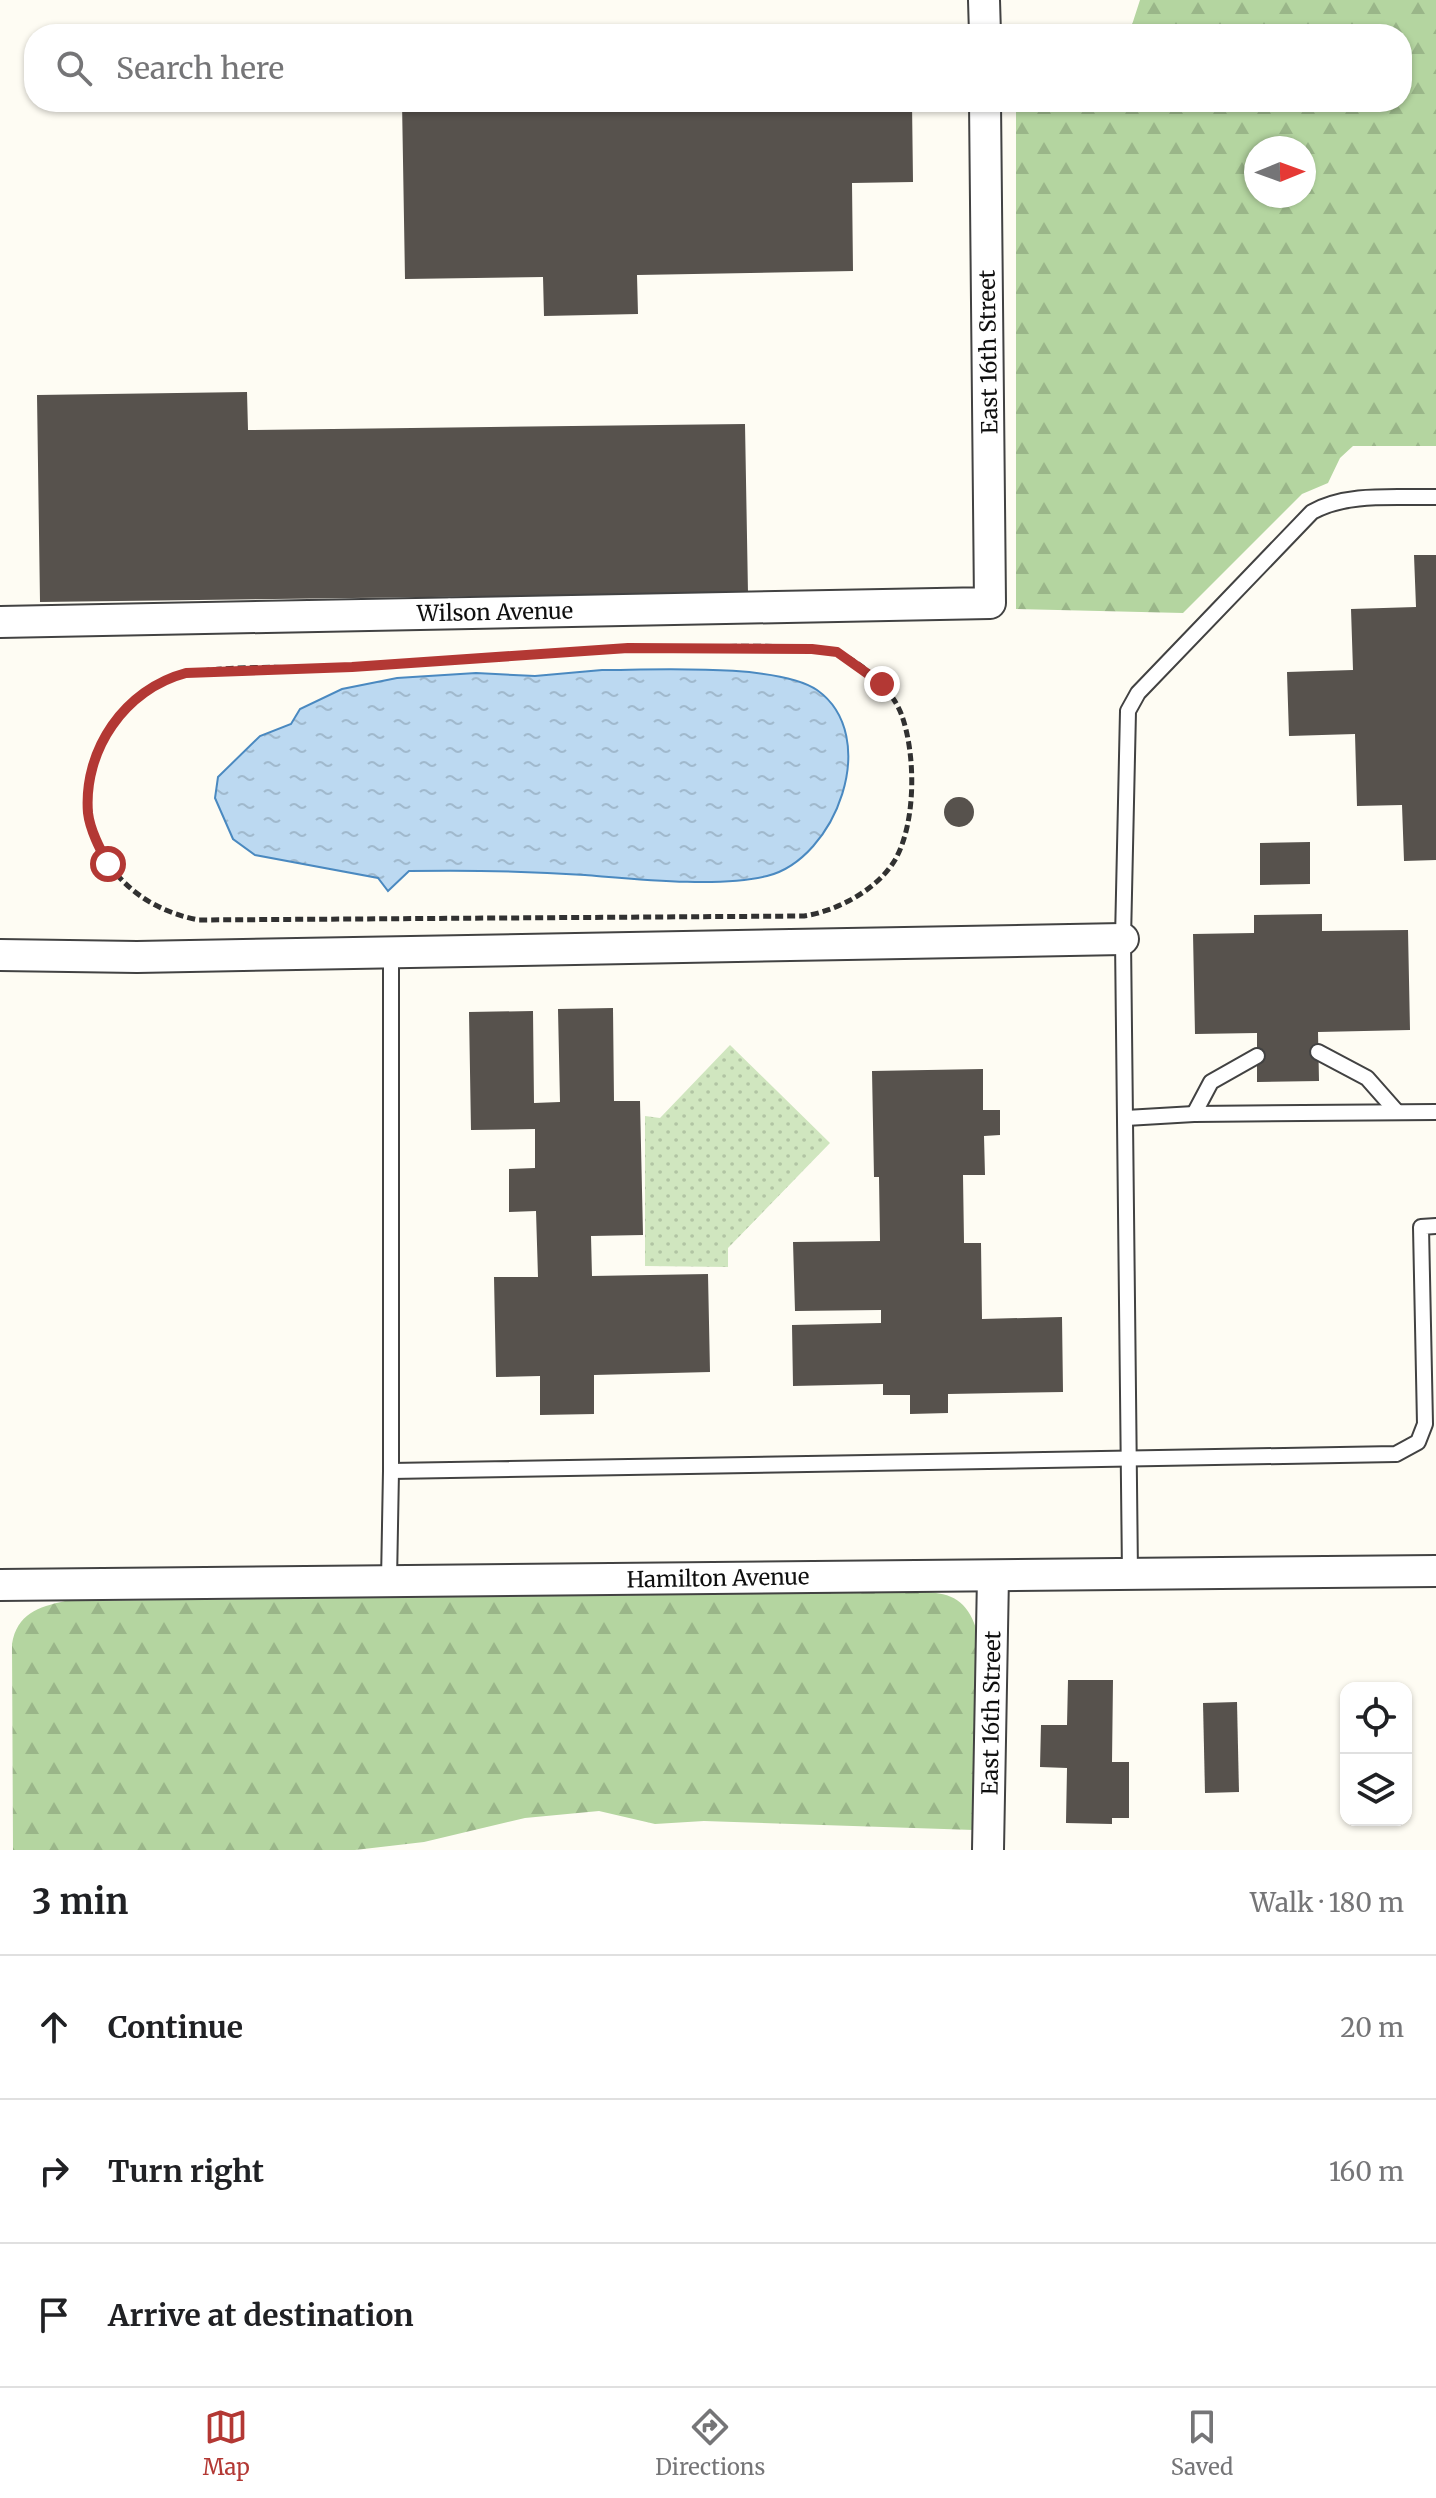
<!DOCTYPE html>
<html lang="en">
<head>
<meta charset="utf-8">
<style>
  :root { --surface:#fff; --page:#f2f2f2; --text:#202124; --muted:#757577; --line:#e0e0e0; --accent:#b33834 }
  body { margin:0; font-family:Merriweather,serif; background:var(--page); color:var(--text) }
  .controls { position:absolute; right:24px; bottom:24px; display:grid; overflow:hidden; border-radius:16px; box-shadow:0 2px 6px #0004 }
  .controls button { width:72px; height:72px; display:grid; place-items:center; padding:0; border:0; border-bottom:2px solid var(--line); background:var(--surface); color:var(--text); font:40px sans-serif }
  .compass { position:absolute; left:1244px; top:136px; width:72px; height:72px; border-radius:50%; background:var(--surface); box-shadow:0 2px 6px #0004; rotate:89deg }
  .stop { position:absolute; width:24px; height:24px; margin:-18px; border:6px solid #b33834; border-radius:50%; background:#fff }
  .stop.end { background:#b33834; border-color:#fff; box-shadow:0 2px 8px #0008 }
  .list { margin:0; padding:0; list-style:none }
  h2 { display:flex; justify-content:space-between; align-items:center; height:104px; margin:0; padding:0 32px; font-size:34px }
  h2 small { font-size:26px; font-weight:400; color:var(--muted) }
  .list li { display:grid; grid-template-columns:52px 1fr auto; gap:24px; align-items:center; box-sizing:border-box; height:144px; padding:0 32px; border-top:2px solid var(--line) }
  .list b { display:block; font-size:30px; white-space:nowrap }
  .list em { font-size:26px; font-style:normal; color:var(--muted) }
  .icon { flex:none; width:44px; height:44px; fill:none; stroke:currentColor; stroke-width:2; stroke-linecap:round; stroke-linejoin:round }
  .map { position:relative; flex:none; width:1436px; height:1850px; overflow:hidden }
  .search { position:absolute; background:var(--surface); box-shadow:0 2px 6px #0004; left:24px; right:24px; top:24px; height:88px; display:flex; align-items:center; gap:20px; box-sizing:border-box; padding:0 28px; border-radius:32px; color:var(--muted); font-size:30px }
  .sheet { height:536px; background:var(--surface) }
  nav { display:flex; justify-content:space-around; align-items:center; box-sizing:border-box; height:112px; border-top:2px solid var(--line); background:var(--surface); font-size:22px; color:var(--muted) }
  nav a { display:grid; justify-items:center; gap:4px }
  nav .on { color:var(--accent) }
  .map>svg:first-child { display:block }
  .green { fill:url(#green-dots) }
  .forest { fill:url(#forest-firs); fill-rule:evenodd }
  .water { fill:url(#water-ripples); stroke:#4a89c0; stroke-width:2 }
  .building { fill:#57524d }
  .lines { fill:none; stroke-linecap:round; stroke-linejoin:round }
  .lane-casing { stroke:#424242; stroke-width:18 }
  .street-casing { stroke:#424242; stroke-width:34 }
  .path { stroke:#313131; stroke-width:5; stroke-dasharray:8 4; stroke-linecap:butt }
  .lane { stroke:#fff; stroke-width:14 }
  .street { stroke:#fff; stroke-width:30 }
  .route { stroke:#b33834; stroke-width:10 }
  .labels { text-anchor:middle; stroke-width:8; stroke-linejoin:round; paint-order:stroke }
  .street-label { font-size:22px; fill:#0f0f0f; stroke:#fff }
</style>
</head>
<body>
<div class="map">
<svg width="1436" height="1850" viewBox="0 0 1436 1850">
  <defs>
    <pattern id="green-dots" width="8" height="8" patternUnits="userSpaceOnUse" patternTransform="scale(2)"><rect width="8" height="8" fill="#d0e6bf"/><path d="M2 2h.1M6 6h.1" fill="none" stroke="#b1c4a3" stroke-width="1.8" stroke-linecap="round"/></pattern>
    <pattern id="forest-firs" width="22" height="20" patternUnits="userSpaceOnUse" patternTransform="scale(2)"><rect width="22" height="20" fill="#b4d5a0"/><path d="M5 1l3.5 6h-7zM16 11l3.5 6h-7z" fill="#9ab689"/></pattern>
    <pattern id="water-ripples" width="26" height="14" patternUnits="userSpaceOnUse" patternTransform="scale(2)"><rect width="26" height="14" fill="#bcd9f1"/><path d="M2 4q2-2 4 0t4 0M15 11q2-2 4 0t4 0" fill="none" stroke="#a0b9cd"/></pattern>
  </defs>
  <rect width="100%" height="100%" fill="#fefcf3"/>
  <polygon class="green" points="730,1045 830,1143 728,1248 728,1267 645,1266 645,1116 660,1118"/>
  <g class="forest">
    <path d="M1140,0H1436V446H1353L1340,458L1328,483L1302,494L1183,613L1016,609V102H1402V34H1129ZM1256,148H1304V196H1256Z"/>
    <path d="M925,1592C952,1593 967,1601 976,1628L974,1830L704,1821L655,1824L599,1811L525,1818L424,1842L355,1850H13L12,1644C17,1614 38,1607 65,1601Z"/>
  </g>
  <path class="water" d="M602,670C653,670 778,663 817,690C882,736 836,859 767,876C719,888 635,879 585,875C527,871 468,870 409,871L388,891L378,878L255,855L233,839L215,798L218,777L260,736L291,724L300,709L342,689L397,678L476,673L535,676Z"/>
  <g class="building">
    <polygon points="402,102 912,102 913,182 852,183 853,271 637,275 638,314 544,316 543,277 405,279"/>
    <polygon points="247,392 248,430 745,424 748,593 40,602 37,395"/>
    <polygon points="1414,555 1436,555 1436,860 1404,861 1402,805 1357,806 1355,734 1289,736 1287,672 1353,670 1351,609 1416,607"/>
    <circle cx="959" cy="812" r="15"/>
    <polygon points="1310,842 1310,884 1260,885 1260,843"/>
    <polygon points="1322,914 1322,931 1408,930 1410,1030 1318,1032 1319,1081 1257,1082 1257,1033 1195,1034 1193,934 1254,933 1254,915"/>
    <polygon points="613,1008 614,1101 640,1101 643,1235 591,1236 592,1276 708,1274 710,1372 594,1375 594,1414 540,1415 540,1376 496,1377 494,1277 538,1277 536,1211 509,1212 509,1169 535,1168 535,1129 471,1130 469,1012 533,1011 534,1103 560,1102 558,1009"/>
    <polygon points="983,1069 983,1110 1000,1110 1000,1135 984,1136 985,1175 963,1175 964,1243 981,1243 982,1319 1062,1317 1063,1392 948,1394 948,1413 910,1414 910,1395 883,1395 883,1384 793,1386 792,1325 881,1323 881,1310 795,1311 793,1242 880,1241 879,1177 874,1177 872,1071"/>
    <polygon points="1068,1680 1113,1680 1112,1762 1129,1762 1129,1818 1112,1818 1112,1824 1066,1823 1067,1768 1040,1767 1041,1725 1067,1725"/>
    <polygon points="1237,1702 1239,1792 1205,1793 1203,1703"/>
  </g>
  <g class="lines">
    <g class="lane-casing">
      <g id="lane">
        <polyline points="391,952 391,1471 1396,1454 1418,1442 1425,1424 1421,1227 1436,1226"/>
        <polyline points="1318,1052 1367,1078 1397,1112"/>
        <polyline points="1194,1114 1211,1082 1257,1056"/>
        <polyline points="1126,1118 1194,1114 1436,1112"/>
        <path d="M1130,1574L1123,939L1128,711L1138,693L1312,512C1348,492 1395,498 1436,497"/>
        <polyline points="389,1581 391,1471"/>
      </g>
    </g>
    <g class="street-casing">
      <g id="street">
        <polyline points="984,0 985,34"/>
        <polyline points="0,622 990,603 985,102"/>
        <polyline points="0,955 137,957 1123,939"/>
        <polyline points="0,1585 1436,1571"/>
        <polyline points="988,1850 993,1576"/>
      </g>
    </g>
    <path class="path" d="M657,647C693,648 813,642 839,653C864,664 893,690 902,716C916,756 916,823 895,860C877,890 837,911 804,916L199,920C73,896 50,751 158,684C197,660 301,670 349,667C452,662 554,651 657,647Z"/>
    <use href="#lane" class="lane"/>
    <use href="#street" class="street"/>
  </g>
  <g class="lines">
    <path class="route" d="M108,864C100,849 90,830 88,813C83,750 125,689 186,673L352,667L628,648L812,649L837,652L882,684"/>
  </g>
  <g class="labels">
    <g class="street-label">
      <text transform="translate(988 352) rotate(-91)" y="8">East 16th Street</text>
      <text transform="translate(495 612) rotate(-1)" y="8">Wilson Avenue</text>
      <text transform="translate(718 1578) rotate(-1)" y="8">Hamilton Avenue</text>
      <text transform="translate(991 1713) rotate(-89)" y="8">East 16th Street</text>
    </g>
  </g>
</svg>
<div class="controls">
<button><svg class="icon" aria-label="locate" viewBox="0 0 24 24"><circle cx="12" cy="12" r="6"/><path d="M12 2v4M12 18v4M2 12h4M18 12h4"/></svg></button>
<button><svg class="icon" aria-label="layers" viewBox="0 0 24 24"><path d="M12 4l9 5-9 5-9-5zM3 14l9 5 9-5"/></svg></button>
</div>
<svg class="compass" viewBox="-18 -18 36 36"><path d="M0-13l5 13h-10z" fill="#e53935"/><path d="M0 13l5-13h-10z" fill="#757577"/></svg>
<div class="stop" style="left:108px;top:864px"></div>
<div class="stop end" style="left:882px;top:684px"></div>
<div class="search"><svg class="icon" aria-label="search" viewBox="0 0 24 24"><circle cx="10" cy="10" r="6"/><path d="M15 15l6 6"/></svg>Search here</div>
</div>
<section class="sheet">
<h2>3 min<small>Walk · 180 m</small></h2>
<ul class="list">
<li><svg class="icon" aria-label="ahead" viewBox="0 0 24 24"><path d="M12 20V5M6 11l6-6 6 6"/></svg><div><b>Continue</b></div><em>20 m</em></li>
<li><svg class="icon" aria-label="right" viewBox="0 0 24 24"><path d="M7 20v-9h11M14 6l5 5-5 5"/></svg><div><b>Turn right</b></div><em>160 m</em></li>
<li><svg class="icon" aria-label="arrive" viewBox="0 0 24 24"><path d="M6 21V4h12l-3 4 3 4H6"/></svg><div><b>Arrive at destination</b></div></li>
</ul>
</section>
<nav>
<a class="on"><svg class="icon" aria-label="map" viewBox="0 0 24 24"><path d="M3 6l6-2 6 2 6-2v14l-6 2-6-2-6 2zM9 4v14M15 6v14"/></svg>Map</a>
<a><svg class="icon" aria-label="directions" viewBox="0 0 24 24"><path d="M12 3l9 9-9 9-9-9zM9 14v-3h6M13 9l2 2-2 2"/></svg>Directions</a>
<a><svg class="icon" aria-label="saved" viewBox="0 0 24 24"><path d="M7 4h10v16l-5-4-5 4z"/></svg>Saved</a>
</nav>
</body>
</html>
